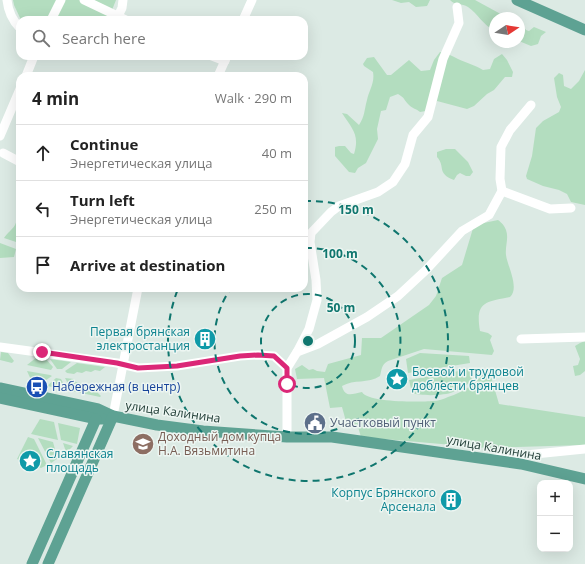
<!DOCTYPE html>
<html lang="en">
<head>
<meta charset="utf-8">
<style>
  :root { --surface:#fff; --page:#f2f2f2; --text:#222; --muted:#767676; --line:#e0e0e0 }
  body { margin:0; font-family:"Open Sans",sans-serif; background:var(--page); color:var(--text) }
  .controls { position:absolute; right:12px; bottom:12px; display:grid; overflow:hidden; border-radius:8px; box-shadow:0 4px 16px #0002 }
  .controls button { width:36px; height:36px; display:grid; place-items:center; padding:0; border:0; border-bottom:1px solid var(--line); background:var(--surface); color:var(--text); font:20px sans-serif }
  .compass { position:absolute; left:489px; top:12px; width:36px; height:36px; border-radius:50%; background:var(--surface); box-shadow:0 4px 16px #0002; rotate:78deg }
  .stop { position:absolute; width:12px; height:12px; margin:-9px; border:3px solid #db2777; border-radius:50%; background:#fff }
  .stop.end { background:#db2777; border-color:#fff; box-shadow:0 1px 4px #0008 }
  .list { margin:0; padding:0; list-style:none }
  h2 { display:flex; justify-content:space-between; align-items:center; height:52px; margin:0; padding:0 16px; font-size:17px }
  h2 small { font-size:13px; font-weight:400; color:var(--muted) }
  .list li { display:grid; grid-template-columns:26px 1fr auto; gap:12px; align-items:center; box-sizing:border-box; height:56px; padding:0 16px; border-top:1px solid var(--line) }
  .list b { display:block; font-size:15px; white-space:nowrap }
  .list p { margin:0; font-size:13px; white-space:nowrap; color:var(--muted) }
  .list em { font-size:13px; font-style:normal; color:var(--muted) }
  .icon { flex:none; width:22px; height:22px; fill:none; stroke:currentColor; stroke-width:2; stroke-linecap:round; stroke-linejoin:round }
  .map { position:relative; flex:none; width:585px; height:564px; overflow:hidden }
  .search { position:absolute; background:var(--surface); box-shadow:0 4px 16px #0002; left:16px; top:16px; width:292px; height:44px; display:flex; align-items:center; gap:10px; box-sizing:border-box; padding:0 14px; border-radius:12px; color:var(--muted); font-size:15px }
  .panel { position:absolute; background:var(--surface); box-shadow:0 4px 16px #0002; left:16px; top:72px; width:292px; height:220px; border-radius:12px }
  .map>svg:first-child { display:block }
  .green { fill:#b3ddbf }
  .lines { fill:none; stroke-linecap:round; stroke-linejoin:round }
  .minor { stroke:#fff; stroke-width:9 }
  .major { stroke:#5ea293; stroke-width:11 }
  .route { stroke:#db2777; stroke-width:5 }
  .ring { fill:none; stroke:#0f766e; stroke-width:2; stroke-dasharray:7 5 }
  .labels { text-anchor:middle; stroke-width:3; stroke-linejoin:round; paint-order:stroke }
  .culture-label { font-size:12px; fill:#0d838f; stroke:#edf6f2; text-anchor:end }
  .transit-label { font-size:12px; fill:#164399; stroke:#edf6f2; text-anchor:start }
  .street-label { font-size:12px; fill:#1d3a33; stroke:#edf6f2 }
  .service-label { font-size:12px; fill:#4e5e75; stroke:#edf6f2; text-anchor:start }
  .education-label { font-size:12px; fill:#785e54; stroke:#edf6f2; text-anchor:start }
  .centre { fill:#0f766e; stroke:#edf6f2; stroke-width:2 }
  .ring-label { font-size:12px; text-anchor:middle; font-weight:bold; fill:#0f766e; stroke:#edf6f2; stroke-width:3; stroke-linejoin:round; paint-order:stroke }
</style>
</head>
<body>
<div class="map">
<svg width="585" height="564" viewBox="0 0 585 564">
  <rect width="100%" height="100%" fill="#dceae4"/>
  <g class="green">
    <polygon points="13,0 116,0 108,20 21,20 14,5"/>
    <polygon points="392,0 430,0 427,6 416,7 409,2 401,3"/>
    <path d="M450,0H475L508,18H495V31C483,25 478,14 468,7C462,3 455,6 450,0Z"/>
    <polygon points="522,24 526,30 529,31 534,27 546,32 541,36 538,44 531,46 519,41 519,25"/>
    <path d="M440,52C447,53 452,56 458,59C467,63 475,65 483,70L490,69L494,59L502,54L507,60L513,72L512,77H505L494,90L487,94L474,106L467,109L437,101L426,111L420,112C417,109 411,108 408,104C404,100 405,98 398,94L390,97L386,110L381,111L377,129L378,139L366,163L358,168L355,173L349,172L335,156V147L339,146H345L351,153L354,154C360,134 352,129 342,113L347,114L359,125C365,116 364,111 367,100C369,90 375,83 373,72L364,66L363,64L367,58L374,57L387,75H391L409,60L421,71L430,70L434,60Z"/>
    <polygon points="585,70 585,205 571,202 567,194 559,190 543,186 527,179 526,176 532,156 536,128 543,121 559,112 561,107 557,97 554,78 559,73 563,75 564,86 571,89 579,81"/>
    <path d="M446,149H455L468,162L473,172L470,176H466L460,173L457,175L454,180C436,173 446,167 437,157V152Z"/>
    <path d="M20,216V242L19,243L4,238C7,233 13,229 15,225C17,221 17,219 20,216Z"/>
    <path d="M498,220C502,223 504,225 506,230C509,238 505,246 506,255C507,265 520,288 510,297C485,302 475,302 480,331L488,333L492,336L490,340L494,351L492,355L424,349L388,361C381,365 382,369 380,376C368,384 354,379 342,386C345,398 352,394 362,392C368,403 421,402 433,401C438,401 444,399 448,397C464,392 476,383 486,371L490,373L499,404L585,417V445L487,448L361,437L358,427L347,425L342,407L330,408L324,378L297,379L295,369L302,365L309,370L313,369L317,371L325,372L328,364L361,355L362,338H381L429,305L436,296L442,278L462,265L474,225Z"/>
    <polygon points="0,243 16,249 14,257 0,258"/>
    <polygon points="585,341 585,371 580,375 575,376 573,366 578,365 580,359 575,346 580,343"/>
    <polygon points="1,352 8,353 14,361 12,363 0,360"/>
    <polygon points="420,353 469,356 470,363 408,373 406,359"/>
    <polygon points="37,357 45,358 53,367 51,370 27,365"/>
    <polygon points="50,359 71,362 62,369 57,369"/>
    <polygon points="77,363 105,367 100,371 95,370 91,372 86,371 82,373 77,372 74,374 67,373 65,371"/>
    <path d="M470,369L472,381C466,385 460,390 453,392C444,396 421,396 412,393L409,380Z"/>
    <polygon points="27,371 50,375 52,376 40,384 32,382"/>
    <polygon points="56,378 61,379 67,390 47,386"/>
    <polygon points="65,378 74,379 76,382 81,383 82,385 96,391 101,396 100,397 72,391"/>
    <polygon points="40,419 54,422 58,440 31,434"/>
    <polygon points="58,423 80,428 77,444 61,440"/>
    <polygon points="28,437 34,439 47,465 41,468 17,459"/>
    <polygon points="38,438 53,442 56,453 59,455 66,452 63,443 73,446 67,452 51,463"/>
  </g>
  <g class="lines">
    <g class="minor">
      <path d="M7,0C8,10 13,21 20,28"/>
      <polyline points="84,0 126,20"/>
      <polyline points="51,20 61,0"/>
      <polyline points="116,20 122,8 123,0"/>
      <polyline points="243,20 252,0"/>
      <polyline points="212,56 225,61"/>
      <polyline points="26,76 34,56"/>
      <polyline points="218,76 227,56"/>
      <polyline points="0,136 20,89"/>
      <polyline points="3,153 20,162"/>
      <polyline points="502,191 550,209 571,208"/>
      <polyline points="521,339 585,337"/>
      <polyline points="0,347 117,363 138,368 177,366 240,356 258,355 274,356 287,368"/>
      <polyline points="297,352 318,344 367,317 398,296 426,270 462,231 489,215 502,191 500,179 501,147 510,130 531,105"/>
      <polyline points="113,416 138,288"/>
      <polyline points="287,437 287,368 297,352 309,329 317,300 316,280 310,242 311,233 331,212 339,206 378,192 393,182 405,164 413,135 428,117 443,59 459,23 457,7"/>
      <polyline points="495,458 585,449"/>
    </g>
    <g class="major">
      <polyline points="517,0 585,30"/>
      <polyline points="0,388 98,409 113,416 157,425 203,431 287,437 332,437 521,464 585,479"/>
      <polyline points="0,398 96,419 103,419"/>
      <polyline points="32,564 96,419"/>
      <polyline points="48,564 113,416"/>
    </g>
  </g>
  <g class="lines">
    <polyline class="route" points="42,352 117,363 138,368 177,366 240,356 258,355 274,356 287,368 287,384"/>
  </g>
  <g class="ring">
    <circle cx="308" cy="341" r="47"/>
    <path d="M305 248A93 93 0 1 1 231 288"/>
    <path d="M304 201A140 140 0 1 1 178 289"/>
  </g>
  <defs>
    <g id="building-disc" transform="scale(1.15)"><circle r="9.5" fill="#0f9aa8" stroke="#edf6f2"/><path d="M-4-6H4V6H1V3H-1V6H-4ZM-2.5-4.3h1.7v1.8h-1.7ZM.8-4.3h1.7v1.8H.8ZM-2.5-1h1.7V.8h-1.7ZM.8-1h1.7V.8H.8Z" fill="#fff"/></g>
    <g id="sight-disc" transform="scale(1.15)"><circle r="9.5" fill="#0f9aa8" stroke="#edf6f2"/><path d="M0-6L1.8-2.2L6-1.7L2.9 1.2L3.7 5.4L0 3.3L-3.7 5.4L-2.9 1.2L-6-1.7L-1.8-2.2Z" fill="#fff"/></g>
    <g id="bus-disc" transform="scale(1.15)"><circle r="9.5" fill="#1a4fb4" stroke="#edf6f2"/><path d="M-5-6H5V4H4V6H2V4H-2V6H-4V4H-5ZM-3.5-4V0h7V-4ZM-3.5 1.2v1.5H-2V1.2ZM2 1.2v1.5H3.5V1.2Z" fill="#fff"/></g>
    <g id="civic-disc" transform="scale(1.15)"><circle r="9.5" fill="#5c6f8a" stroke="#edf6f2"/><path d="M-.6-6.5H3V-4.5H.6V-3L4-1V1h2V6H-6V1h2V-1L-.6-3ZM-1.2 2.5V6h2.4V2.5Z" fill="#fff"/></g>
    <g id="university-disc" transform="scale(1.15)"><circle r="9.5" fill="#8d6e63" stroke="#edf6f2"/><path d="M0-5L7-2L0 1L-7-2ZM-4 1L0 2.5L4 1V4Q0 6-4 4Z" fill="#fff"/></g>
  </defs>
  <g fill-rule="evenodd">
    <use href="#building-disc" x="205" y="339"/>
    <use href="#sight-disc" x="397" y="379"/>
    <use href="#bus-disc" x="37" y="387"/>
    <use href="#civic-disc" x="315" y="423"/>
    <use href="#university-disc" x="143" y="444"/>
    <use href="#sight-disc" x="30" y="461"/>
    <use href="#building-disc" x="451" y="500"/>
  </g>
  <g class="labels">
    <g class="culture-label">
      <text x="190" y="336">Первая брянская<tspan x="190" dy="14">электростанция</tspan></text>
      <text x="412" y="376" text-anchor="start">Боевой и трудовой<tspan x="412" dy="14">доблести брянцев</tspan></text>
      <text x="46" y="458" text-anchor="start">Славянская<tspan x="46" dy="14">площадь</tspan></text>
      <text x="436" y="497">Корпус Брянского<tspan x="436" dy="14">Арсенала</tspan></text>
    </g>
    <g class="transit-label">
      <text x="52" y="391">Набережная (в центр)</text>
    </g>
    <g class="street-label">
      <text transform="translate(173 412) rotate(8)" y="4">улица Калинина</text>
      <text transform="translate(494 448) rotate(10)" y="4">улица Калинина</text>
    </g>
    <g class="service-label">
      <text x="330" y="427">Участковый пункт</text>
    </g>
    <g class="education-label">
      <text x="158" y="441">Доходный дом купца<tspan x="158" dy="14">Н.А. Вязьмитина</tspan></text>
    </g>
  </g>
  <circle cx="308" cy="341" r="6" class="centre"/>
  <g class="ring-label">
    <text x="356" y="214">150 m</text>
    <text x="340" y="258">100 m</text>
    <text x="341" y="312">50 m</text>
  </g>
</svg>
<div class="controls">
<button>+</button>
<button>−</button>
</div>
<svg class="compass" viewBox="-18 -18 36 36"><path d="M0-13l5 13h-10z" fill="#e53935"/><path d="M0 13l5-13h-10z" fill="#767676"/></svg>
<div class="stop" style="left:287px;top:384px"></div>
<div class="stop end" style="left:42px;top:352px"></div>
<div class="search"><svg class="icon" aria-label="search" viewBox="0 0 24 24"><circle cx="10" cy="10" r="6"/><path d="M15 15l6 6"/></svg>Search here</div>
<section class="panel">
<h2>4 min<small>Walk · 290 m</small></h2>
<ul class="list">
<li><svg class="icon" aria-label="ahead" viewBox="0 0 24 24"><path d="M12 20V5M6 11l6-6 6 6"/></svg><div><b>Continue</b><p>Энергетическая улица</p></div><em>40 m</em></li>
<li><svg class="icon" aria-label="left" viewBox="0 0 24 24"><path d="M17 20v-9H6M10 6l-5 5 5 5"/></svg><div><b>Turn left</b><p>Энергетическая улица</p></div><em>250 m</em></li>
<li><svg class="icon" aria-label="arrive" viewBox="0 0 24 24"><path d="M6 21V4h12l-3 4 3 4H6"/></svg><div><b>Arrive at destination</b></div></li>
</ul>
</section>
</div>
</body>
</html>
